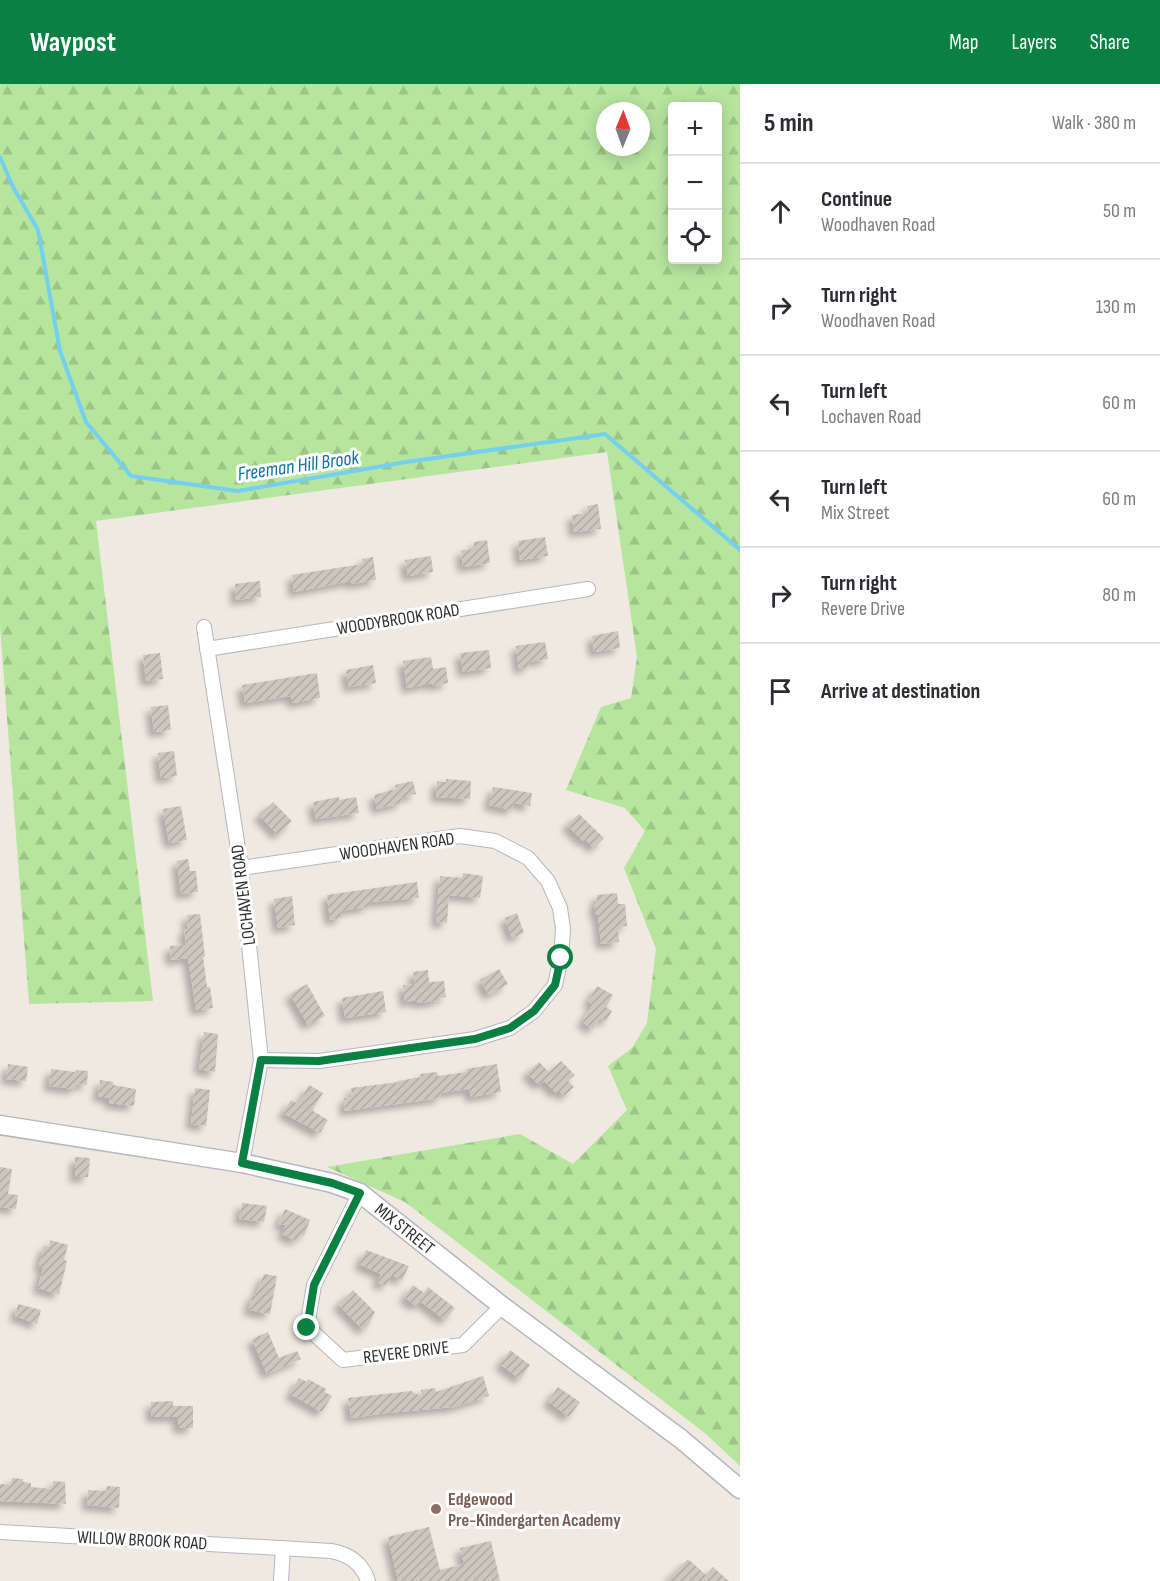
<!DOCTYPE html>
<html lang="en">
<head>
<meta charset="utf-8">
<style>
  :root { --surface:#fff; --page:#f2f2f3; --text:#2b2b33; --muted:#7c7c81; --line:#e1e1e2; --accent:#0b8043 }
  body { margin:0; font-family:"Sofia Sans Condensed",sans-serif; background:var(--page); color:var(--text) }
  .controls { position:absolute; right:18px; top:18px; display:grid; overflow:hidden; border-radius:6px; box-shadow:0 3px 15px #0003 }
  .controls button { width:54px; height:54px; display:grid; place-items:center; padding:0; border:0; border-bottom:2px solid var(--line); background:var(--surface); color:var(--text); font:30px sans-serif }
  .compass { position:absolute; left:596px; top:18px; width:54px; height:54px; border-radius:50%; background:var(--surface); box-shadow:0 3px 15px #0003; rotate:1deg }
  .stop { position:absolute; width:18px; height:18px; margin:-14px; border:4px solid #0b8043; border-radius:50%; background:#fff }
  .stop.end { background:#0b8043; border-color:#fff; box-shadow:0 2px 6px #0008 }
  .list { margin:0; padding:0; list-style:none }
  h2 { display:flex; justify-content:space-between; align-items:center; height:78px; margin:0; padding:0 24px; font-size:26px }
  h2 small { font-size:20px; font-weight:400; color:var(--muted) }
  .list li { display:grid; grid-template-columns:39px 1fr auto; gap:18px; align-items:center; box-sizing:border-box; height:96px; padding:0 24px; border-top:2px solid var(--line) }
  .list b { display:block; font-size:22px; white-space:nowrap }
  .list p { margin:0; font-size:20px; white-space:nowrap; color:var(--muted) }
  .list em { font-size:20px; font-style:normal; color:var(--muted) }
  .icon { flex:none; width:33px; height:33px; fill:none; stroke:currentColor; stroke-width:2; stroke-linecap:round; stroke-linejoin:round }
  .map { position:relative; flex:none; width:740px; height:1497px; overflow:hidden }
  header { display:flex; align-items:center; gap:36px; box-sizing:border-box; height:84px; padding:0 30px; background:var(--accent); color:#fff }
  header strong { font-size:28px }
  nav { display:flex; gap:33px; margin-inline-start:auto; font-size:21px }
  main { display:flex }
  aside { flex:1; background:var(--surface) }
  .map>svg:first-child { display:block }
  .forest { fill:url(#forest-firs); fill-rule:evenodd }
  .lines { fill:none; stroke-linecap:round; stroke-linejoin:round }
  .stream { stroke:#75cff0; stroke-width:4 }
  .building { fill:url(#building-hatch); filter:url(#shadow) }
  .minor-casing { stroke:#b4b7c1; stroke-width:16 }
  .secondary-casing { stroke:#b4b7c1; stroke-width:21 }
  .minor { stroke:#fff; stroke-width:14 }
  .secondary { stroke:#fff; stroke-width:18 }
  .route { stroke:#0b8043; stroke-width:8 }
  .education-dot { fill:#8d6e63; stroke:#fff; stroke-width:2 }
  .labels { text-anchor:middle; stroke-width:6; stroke-linejoin:round; paint-order:stroke }
  .street-label { font-size:18px; fill:#2e2e2e; stroke:#fff }
  .education-label { font-size:18px; font-weight:bold; fill:#785e54; stroke:#fff; text-anchor:start }
  .water-label { font-size:20px; font-style:italic; fill:#0d6fa3; stroke:#fff }
</style>
</head>
<body>
<header>
<strong>Waypost</strong>
<nav><a>Map</a><a>Layers</a><a>Share</a></nav>
</header>
<main>
<div class="map">
<svg width="740" height="1497" viewBox="0 0 740 1497">
  <defs>
    <pattern id="forest-firs" width="22" height="20" patternUnits="userSpaceOnUse" patternTransform="scale(1.5)"><rect width="22" height="20" fill="#b6e59e"/><path d="M5 1l3.5 6h-7zM16 11l3.5 6h-7z" fill="#9dc588"/></pattern>
    <pattern id="building-hatch" width="6" height="6" patternUnits="userSpaceOnUse" patternTransform="scale(1.5)"><rect width="6" height="6" fill="#cbc7bf"/><path d="M-1 1l2-2M0 6l6-6M5 7l2-2" fill="none" stroke="#afaba4"/></pattern>
    <filter id="shadow"><feDropShadow dx="-5.5" dy="5.5" stdDeviation="3" flood-color="#0004"/></filter>
  </defs>
  <rect width="100%" height="100%" fill="#efe9e1"/>
  <path class="forest" d="M0,0H740V1382L706,1350L405,1118L327,1083L520,1050L573,1080L627,1026L608,982L632,964L647,939L656,865L624,784L645,747L625,724L566,706L601,623L631,614L637,573L607,368L96,437L153,917L29,920L0,542ZM672,22H718V176H672ZM605,27H641V63H605Z"/>
  <g class="lines">
    <polyline class="stream" points="0,73 13,103 38,146 60,267 86,338 131,392 238,407 406,378 605,350 740,466"/>
  </g>
  <g class="building">
    <polygon points="598,420 601,445 574,448 572,431 588,429 587,422"/>
    <polygon points="545,453 548,472 520,476 518,457"/>
    <polygon points="487,456 490,479 463,483 461,466 474,465 474,458"/>
    <polygon points="431,472 433,488 408,492 405,476"/>
    <polygon points="373,473 376,496 352,500 351,497 294,508 292,491 363,480 362,475"/>
    <polygon points="260,497 261,513 236,516 235,500"/>
    <polygon points="618,547 620,564 594,568 592,552"/>
    <polygon points="545,558 548,575 528,578 529,583 519,585 516,562"/>
    <polygon points="489,566 491,584 463,588 460,569"/>
    <polygon points="160,569 163,595 146,597 143,571"/>
    <polygon points="431,573 433,585 446,583 448,599 432,602 432,599 407,604 403,577"/>
    <polygon points="373,581 376,599 349,603 346,586"/>
    <polygon points="317,589 320,614 293,619 291,612 245,619 242,601"/>
    <polygon points="168,621 171,646 154,648 151,623"/>
    <polygon points="174,667 177,692 161,694 158,669"/>
    <polygon points="446,695 471,697 470,715 436,713 437,697 446,698"/>
    <polygon points="413,697 416,710 401,714 402,719 377,725 374,711 396,705 395,701"/>
    <polygon points="493,703 532,709 530,722 514,719 512,726 489,721"/>
    <polygon points="339,713 339,716 356,713 359,729 316,735 313,718"/>
    <polygon points="273,718 292,737 278,751 259,731"/>
    <polygon points="181,722 187,756 169,759 163,725"/>
    <polygon points="579,730 604,754 594,764 585,755 583,757 567,741"/>
    <polygon points="188,775 190,787 196,787 198,808 181,810 177,777"/>
    <polygon points="463,789 483,792 480,814 449,811 447,839 436,838 440,792 462,794"/>
    <polygon points="417,798 419,814 371,818 366,823 341,827 342,834 330,836 327,811"/>
    <polygon points="617,809 618,820 625,820 627,842 618,843 619,858 601,860 598,831 596,831 594,818 597,818 597,811"/>
    <polygon points="292,812 295,841 278,844 274,815"/>
    <polygon points="517,829 524,849 512,854 505,834"/>
    <polygon points="200,830 205,873 203,873 207,903 210,903 213,924 196,926 188,874 171,876 170,862 186,861 184,845 188,845 187,831"/>
    <polygon points="499,885 508,900 489,911 480,896"/>
    <polygon points="428,886 429,898 444,897 446,913 437,915 437,917 418,919 417,916 405,918 403,901 415,900 413,888"/>
    <polygon points="307,900 325,932 308,941 290,910"/>
    <polygon points="597,902 613,911 606,923 612,927 606,937 600,934 593,945 582,938 593,920 588,917"/>
    <polygon points="383,907 386,928 345,934 342,914"/>
    <polygon points="204,948 218,950 215,988 199,985"/>
    <polygon points="561,977 575,991 568,997 574,1003 564,1012 559,1006 556,1009 544,997 539,1001 527,989 539,978 549,988"/>
    <polygon points="8,980 28,983 26,997 6,995"/>
    <polygon points="497,980 501,1008 471,1013 469,1005 440,1009 441,1014 345,1027 344,1014 352,1013 351,1004 399,998 398,997 421,993 420,990 437,988 438,992 467,988 466,985"/>
    <polygon points="51,985 75,988 76,986 88,987 87,1001 76,1000 75,1005 49,1002"/>
    <polygon points="100,996 113,998 113,1001 136,1005 134,1022 109,1019 110,1014 98,1012"/>
    <polygon points="309,1001 323,1009 313,1024 313,1027 328,1036 320,1049 283,1029 291,1016 298,1020"/>
    <polygon points="195,1004 210,1006 206,1042 191,1040"/>
    <polygon points="75,1073 90,1074 88,1093 75,1093"/>
    <polygon points="0,1083 12,1085 8,1110 18,1111 16,1125 0,1123"/>
    <polygon points="242,1119 267,1122 264,1138 239,1135"/>
    <polygon points="285,1125 310,1136 304,1152 299,1150 297,1157 282,1150 286,1141 278,1140"/>
    <polygon points="50,1156 68,1161 64,1176 67,1177 59,1210 38,1204 43,1183 39,1182 44,1162 49,1163"/>
    <polygon points="366,1166 409,1182 402,1196 391,1191 386,1202 377,1198 381,1190 359,1180"/>
    <polygon points="264,1190 277,1192 270,1230 249,1226 252,1211 255,1212"/>
    <polygon points="413,1201 424,1209 428,1203 455,1224 445,1236 420,1217 416,1222 404,1213"/>
    <polygon points="353,1206 375,1228 369,1240 363,1246 338,1220"/>
    <polygon points="18,1220 41,1226 37,1240 15,1232"/>
    <polygon points="268,1248 279,1274 297,1267 301,1275 267,1290 252,1255"/>
    <polygon points="510,1266 530,1281 520,1295 500,1280"/>
    <polygon points="483,1292 489,1312 454,1323 387,1329 351,1334 348,1314 411,1307 422,1313 421,1306 435,1304 436,1308"/>
    <polygon points="299,1294 307,1298 308,1295 326,1305 325,1308 332,1312 322,1328 290,1310"/>
    <polygon points="558,1303 580,1318 569,1333 548,1317"/>
    <polygon points="173,1317 173,1322 193,1322 193,1344 178,1344 178,1333 151,1333 151,1318"/>
    <polygon points="12,1394 23,1395 23,1398 31,1399 31,1403 52,1405 53,1397 65,1398 66,1420 0,1417 0,1400 11,1401"/>
    <polygon points="107,1402 120,1403 119,1424 87,1421 88,1406 106,1407"/>
    <polygon points="429,1443 440,1486 464,1480 460,1464 491,1457 500,1497 398,1497 388,1453"/>
    <polygon points="688,1475 706,1491 713,1483 729,1497 666,1497"/>
  </g>
  <g class="lines">
    <g class="minor-casing">
      <g id="minor">
        <polyline points="204,543 241,784 261,976 242,1079"/>
        <polyline points="207,565 588,505"/>
        <polyline points="241,784 460,752 495,757 528,774 548,797 560,824 563,845 561,874 555,901 534,927 510,944 475,955 319,977 261,976"/>
        <polyline points="360,1109 314,1201 307,1243 343,1276 463,1261 502,1222"/>
        <path d="M0,1448L331,1467C349,1470 362,1479 368,1497"/>
        <polyline points="281,1497 283,1464"/>
      </g>
    </g>
    <g class="secondary-casing">
      <g id="secondary">
        <path id="s1" d="M0,1041L242,1079L332,1099L360,1109L502,1222L681,1355L740,1405"/>
      </g>
    </g>
    <use href="#minor" class="minor"/>
    <use href="#secondary" class="secondary"/>
  </g>
  <g class="lines">
    <polyline class="route" points="307,1244 314,1201 360,1109 332,1099 242,1079 261,976 319,977 475,955 510,944 534,927 555,901 561,874"/>
  </g>
  <circle class="education-dot" cx="436" cy="1425" r="6"/>
  <g class="labels">
    <g class="street-label">
      <text transform="translate(398 535) rotate(-9)" y="6">WOODYBROOK ROAD</text>
      <text transform="translate(397 762) rotate(-8)" y="6">WOODHAVEN ROAD</text>
      <text transform="translate(243 811) rotate(-97)" y="6">LOCHAVEN ROAD</text>
      <text dy="6" stroke="none"><textPath href="#s1" startOffset="424">MIX STREET</textPath></text>
      <text transform="translate(406 1268) rotate(-7)" y="6">REVERE DRIVE</text>
      <text transform="translate(142 1456) rotate(3)" y="6">WILLOW BROOK ROAD</text>
    </g>
    <g class="education-label">
      <text x="448" y="1421">Edgewood<tspan x="448" dy="21">Pre-Kindergarten Academy</tspan></text>
    </g>
    <g class="water-label">
      <text transform="translate(298 381) rotate(-8)" y="7">Freeman Hill Brook</text>
    </g>
  </g>
</svg>
<div class="controls">
<button>+</button>
<button>−</button>
<button><svg class="icon" aria-label="locate" viewBox="0 0 24 24"><circle cx="12" cy="12" r="6"/><path d="M12 2v4M12 18v4M2 12h4M18 12h4"/></svg></button>
</div>
<svg class="compass" viewBox="-18 -18 36 36"><path d="M0-13l5 13h-10z" fill="#e53935"/><path d="M0 13l5-13h-10z" fill="#7c7c81"/></svg>
<div class="stop" style="left:561px;top:874px"></div>
<div class="stop end" style="left:307px;top:1244px"></div>
</div>
<aside>
<h2>5 min<small>Walk · 380 m</small></h2>
<ul class="list">
<li><svg class="icon" aria-label="ahead" viewBox="0 0 24 24"><path d="M12 20V5M6 11l6-6 6 6"/></svg><div><b>Continue</b><p>Woodhaven Road</p></div><em>50 m</em></li>
<li><svg class="icon" aria-label="right" viewBox="0 0 24 24"><path d="M7 20v-9h11M14 6l5 5-5 5"/></svg><div><b>Turn right</b><p>Woodhaven Road</p></div><em>130 m</em></li>
<li><svg class="icon" aria-label="left" viewBox="0 0 24 24"><path d="M17 20v-9H6M10 6l-5 5 5 5"/></svg><div><b>Turn left</b><p>Lochaven Road</p></div><em>60 m</em></li>
<li><svg class="icon" aria-label="left" viewBox="0 0 24 24"><path d="M17 20v-9H6M10 6l-5 5 5 5"/></svg><div><b>Turn left</b><p>Mix Street</p></div><em>60 m</em></li>
<li><svg class="icon" aria-label="right" viewBox="0 0 24 24"><path d="M7 20v-9h11M14 6l5 5-5 5"/></svg><div><b>Turn right</b><p>Revere Drive</p></div><em>80 m</em></li>
<li><svg class="icon" aria-label="arrive" viewBox="0 0 24 24"><path d="M6 21V4h12l-3 4 3 4H6"/></svg><div><b>Arrive at destination</b></div></li>
</ul>
</aside>
</main>
</body>
</html>
